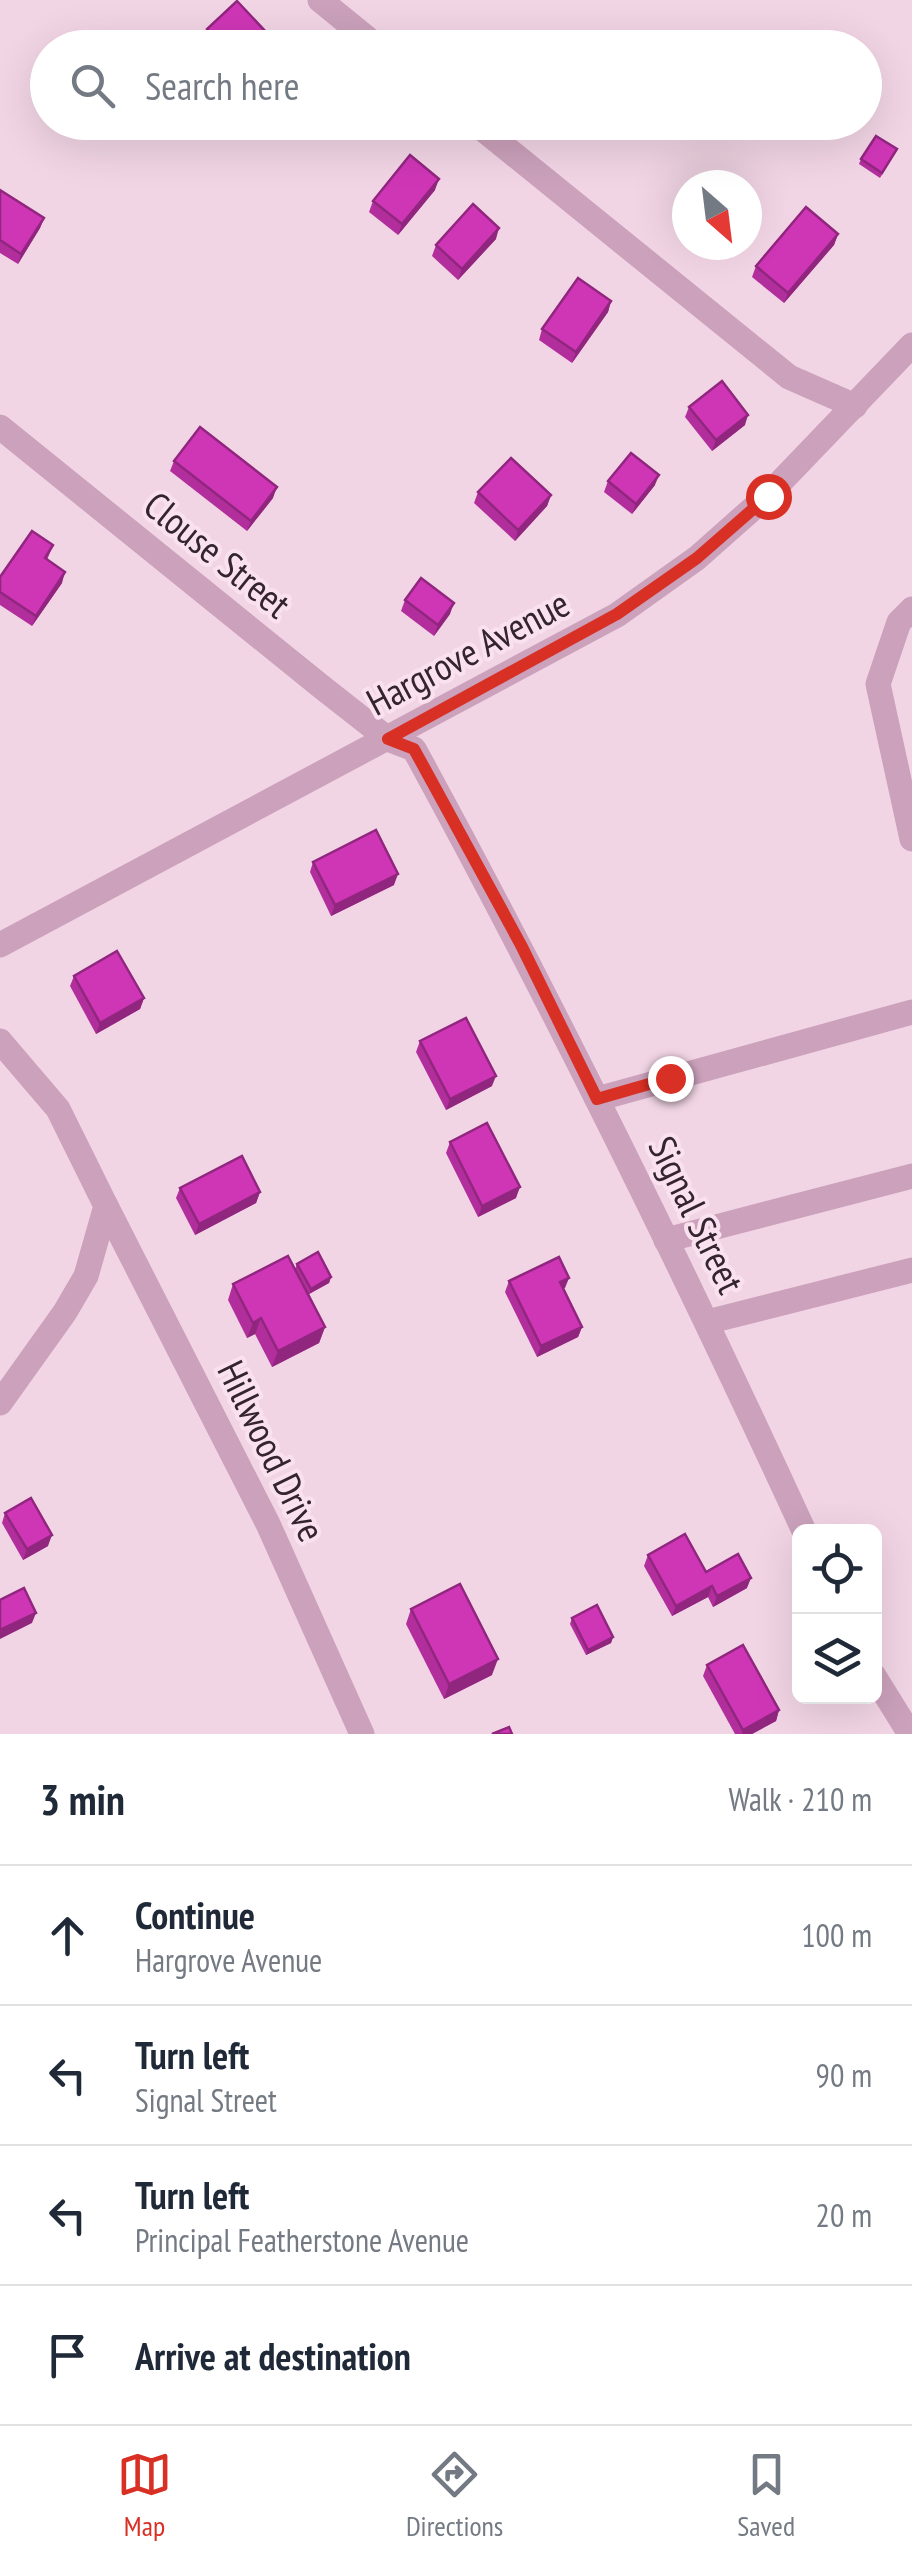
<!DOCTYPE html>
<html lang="en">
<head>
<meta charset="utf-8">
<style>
  :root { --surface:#fff; --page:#f6f6f7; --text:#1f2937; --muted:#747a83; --line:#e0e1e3; --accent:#d93025 }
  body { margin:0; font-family:"PT Sans Narrow",sans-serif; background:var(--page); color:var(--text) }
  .controls { position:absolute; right:30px; bottom:30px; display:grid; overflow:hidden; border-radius:15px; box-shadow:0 10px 40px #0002 }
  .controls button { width:90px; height:90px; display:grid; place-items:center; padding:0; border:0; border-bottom:2px solid var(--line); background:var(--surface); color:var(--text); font:50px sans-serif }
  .compass { position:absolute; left:672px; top:170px; width:90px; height:90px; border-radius:50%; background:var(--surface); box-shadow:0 10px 40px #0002; rotate:152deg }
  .stop { position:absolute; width:30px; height:30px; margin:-22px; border:8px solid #d93025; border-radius:50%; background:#fff }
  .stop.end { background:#d93025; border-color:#fff; box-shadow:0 2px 10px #0008 }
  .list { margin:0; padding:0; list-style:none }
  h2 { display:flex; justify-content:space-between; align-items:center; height:130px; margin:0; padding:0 40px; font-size:42px }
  h2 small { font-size:32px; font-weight:400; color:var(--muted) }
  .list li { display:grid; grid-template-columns:65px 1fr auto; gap:30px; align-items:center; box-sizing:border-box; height:140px; padding:0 40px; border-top:2px solid var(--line) }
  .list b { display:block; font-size:38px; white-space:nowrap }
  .list p { margin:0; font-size:32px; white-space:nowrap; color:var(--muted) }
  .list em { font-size:32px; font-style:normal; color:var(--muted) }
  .icon { flex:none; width:55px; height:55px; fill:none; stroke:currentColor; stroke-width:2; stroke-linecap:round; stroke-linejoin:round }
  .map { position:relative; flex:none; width:912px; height:1734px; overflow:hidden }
  .search { position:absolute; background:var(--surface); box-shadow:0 10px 40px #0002; left:30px; right:30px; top:30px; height:110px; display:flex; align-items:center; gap:25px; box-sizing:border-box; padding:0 35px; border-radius:55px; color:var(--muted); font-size:38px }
  .sheet { height:690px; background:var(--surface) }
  nav { display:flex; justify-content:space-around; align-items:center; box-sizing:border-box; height:140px; border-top:2px solid var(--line); background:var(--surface); font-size:28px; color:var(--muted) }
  nav a { display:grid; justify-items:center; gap:5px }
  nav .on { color:var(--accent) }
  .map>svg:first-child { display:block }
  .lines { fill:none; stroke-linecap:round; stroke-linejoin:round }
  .minor { stroke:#cba1bb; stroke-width:25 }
  .wall { fill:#b22e9d }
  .shaded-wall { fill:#91267f }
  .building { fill:#cf36b6; stroke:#91267f; stroke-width:2.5 }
  .route { stroke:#d93025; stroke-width:12 }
  .labels { text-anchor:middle; stroke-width:8; stroke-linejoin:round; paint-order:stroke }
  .street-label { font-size:38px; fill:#342430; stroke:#fae1ef }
</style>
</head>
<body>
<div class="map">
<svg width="912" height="1734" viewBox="0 0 912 1734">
  <rect width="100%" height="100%" fill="#f2d5e5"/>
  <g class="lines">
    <g class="minor">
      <polyline points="320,0 379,48"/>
      <polyline points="474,122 789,377 855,406"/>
      <path d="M0,427L323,688L388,739L414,749C554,1005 682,1266 804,1531"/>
      <polyline points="912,609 899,622 878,684 912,839"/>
      <polyline points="0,945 617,615 697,558 767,496 912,345"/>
      <polyline points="0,1041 58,1109 106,1206 86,1276 65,1312 0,1403"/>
      <polyline points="597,1099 912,1012"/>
      <polyline points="106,1206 268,1524 362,1734"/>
      <polyline points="666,1240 912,1176"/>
      <polyline points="707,1322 912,1270"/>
      <polyline points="874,1676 910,1734"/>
    </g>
  </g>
  <g class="wall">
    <polygon points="207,29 281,48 211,48 203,40"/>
    <polygon points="897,149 880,178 859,164 861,159"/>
    <polygon points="0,190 44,218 40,228 18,264 0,253"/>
    <polygon points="435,190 398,235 369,212 373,201"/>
    <polygon points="838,234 834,245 784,303 752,277 756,266"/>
    <polygon points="496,239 458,280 432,256 436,245"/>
    <polygon points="611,301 608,312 572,363 539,340 542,329"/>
    <polygon points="689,407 745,425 712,451 685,417"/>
    <polygon points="174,461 273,498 247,531 170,471"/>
    <polygon points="608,481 655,485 632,514 604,492"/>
    <polygon points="478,492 551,495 547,506 515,541 474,503"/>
    <polygon points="53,545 47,560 62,583 32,626 0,605 0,577"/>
    <polygon points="405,600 450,614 434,636 401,611"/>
    <polygon points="313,862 394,885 331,916 310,872"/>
    <polygon points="74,976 144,998 140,1009 96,1034 70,986"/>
    <polygon points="420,1041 492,1086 446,1110 416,1052"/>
    <polygon points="450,1142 516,1198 478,1217 446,1153"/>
    <polygon points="180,1188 260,1192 256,1203 195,1235 176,1198"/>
    <polygon points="297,1264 331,1277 329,1283 309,1294 325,1327 319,1343 272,1367 255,1334 247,1338 228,1300 233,1284 295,1269"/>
    <polygon points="569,1278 563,1289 582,1327 578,1337 537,1357 505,1292 509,1281"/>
    <polygon points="5,1513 48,1546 23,1560 2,1523"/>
    <polygon points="648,1555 706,1572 747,1588 713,1607 708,1597 672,1616 644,1566"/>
    <polygon points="411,1609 492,1675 444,1699 406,1624"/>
    <polygon points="572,1618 613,1637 611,1643 586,1655 570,1624"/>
    <polygon points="707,1665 779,1710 776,1721 752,1734 735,1734 703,1676"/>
  </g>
  <g class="shaded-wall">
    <polygon points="439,179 435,190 398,235 402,224"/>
    <polygon points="44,218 40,228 18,264 21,254"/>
    <polygon points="499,228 496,239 458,280 462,269"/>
    <polygon points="838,234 834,245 784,303 788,293"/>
    <polygon points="611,301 608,312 572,363 576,352"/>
    <polygon points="748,415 745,425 712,451 716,440"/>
    <polygon points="659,475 655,485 632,514 636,504"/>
    <polygon points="277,487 273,498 247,531 251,521"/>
    <polygon points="551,495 547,506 515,541 518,530"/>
    <polygon points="65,572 62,583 32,626 36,616"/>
    <polygon points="454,603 450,614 434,636 438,625"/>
    <polygon points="398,874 394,885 331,916 335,905"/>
    <polygon points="144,998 140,1009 96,1034 100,1023"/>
    <polygon points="496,1076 492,1086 446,1110 450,1099"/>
    <polygon points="520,1187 516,1198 478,1217 482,1206"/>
    <polygon points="260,1192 256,1203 195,1235 199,1224"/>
    <polygon points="331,1277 329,1283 309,1294 311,1289"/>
    <polygon points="569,1278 565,1288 556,1293 560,1282"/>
    <polygon points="261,1318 255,1334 247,1338 253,1323"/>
    <polygon points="325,1327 319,1343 272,1367 278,1351"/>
    <polygon points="582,1327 578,1337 537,1357 541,1346"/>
    <polygon points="52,1535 48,1546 23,1560 27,1549"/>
    <polygon points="751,1578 747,1588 713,1607 717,1596"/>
    <polygon points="712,1586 708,1597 672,1616 676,1606"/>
    <polygon points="36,1613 32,1623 0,1639 0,1630"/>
    <polygon points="613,1637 611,1643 586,1655 588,1650"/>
    <polygon points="498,1659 492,1675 444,1699 449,1684"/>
    <polygon points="779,1710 776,1721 752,1734 742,1734 743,1730"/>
  </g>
  <g class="building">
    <polygon points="237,1 281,48 225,48 207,29"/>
    <polygon points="876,136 897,149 882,173 861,159"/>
    <polygon points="410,155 439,179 402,224 373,201"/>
    <polygon points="0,190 44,218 21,254 0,240"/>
    <polygon points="473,204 499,228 462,269 436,245"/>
    <polygon points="806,207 838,234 788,293 756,266"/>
    <polygon points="578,278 611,301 576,352 542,329"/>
    <polygon points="722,381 748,415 716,440 689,407"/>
    <polygon points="200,427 277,487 251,521 174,461"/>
    <polygon points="631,453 659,475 636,504 608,481"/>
    <polygon points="511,458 551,495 518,530 478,492"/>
    <polygon points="32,531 53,545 45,558 65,572 36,616 0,592 0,577"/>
    <polygon points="421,578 454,603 438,625 405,600"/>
    <polygon points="376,830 398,874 335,905 313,862"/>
    <polygon points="117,951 144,998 100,1023 74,976"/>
    <polygon points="466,1018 496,1076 450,1099 420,1041"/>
    <polygon points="487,1123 520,1187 482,1206 450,1142"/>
    <polygon points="242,1156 260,1192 199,1224 180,1188"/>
    <polygon points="318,1252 331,1277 311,1289 297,1264"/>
    <polygon points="288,1256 325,1327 278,1351 261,1318 253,1323 233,1284"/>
    <polygon points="559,1257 569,1278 560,1282 582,1327 541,1346 509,1281"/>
    <polygon points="31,1498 52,1535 27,1549 5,1513"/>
    <polygon points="685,1534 706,1572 738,1554 751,1578 717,1596 712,1586 676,1606 648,1555"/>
    <polygon points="460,1584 498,1659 449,1684 411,1609"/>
    <polygon points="24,1588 36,1613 0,1630 0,1600"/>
    <polygon points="597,1605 613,1637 588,1650 572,1618"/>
    <polygon points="743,1645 779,1710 743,1730 707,1665"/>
    <polygon points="509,1727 512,1734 492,1734"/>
  </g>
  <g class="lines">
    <polyline class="route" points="670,1078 597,1099 521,945 414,749 388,739 617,614 697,558 768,496"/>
  </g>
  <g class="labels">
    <g class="street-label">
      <text transform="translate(217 555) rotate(39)" y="13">Clouse Street</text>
      <text transform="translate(468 653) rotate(-28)" y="13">Hargrove Avenue</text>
      <text transform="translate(696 1215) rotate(64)" y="13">Signal Street</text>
      <text transform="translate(271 1451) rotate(64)" y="13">Hillwood Drive</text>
    </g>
  </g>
</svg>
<div class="controls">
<button><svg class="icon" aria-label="locate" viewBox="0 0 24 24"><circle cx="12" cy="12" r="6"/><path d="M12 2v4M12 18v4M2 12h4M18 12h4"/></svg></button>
<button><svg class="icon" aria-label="layers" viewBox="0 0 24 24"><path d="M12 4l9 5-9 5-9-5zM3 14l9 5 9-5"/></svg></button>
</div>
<svg class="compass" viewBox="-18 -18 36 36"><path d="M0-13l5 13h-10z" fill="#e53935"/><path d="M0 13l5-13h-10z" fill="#747a83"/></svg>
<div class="stop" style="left:768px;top:496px"></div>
<div class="stop end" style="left:670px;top:1078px"></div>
<div class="search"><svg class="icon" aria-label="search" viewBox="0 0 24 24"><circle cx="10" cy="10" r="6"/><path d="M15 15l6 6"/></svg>Search here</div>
</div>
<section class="sheet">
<h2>3 min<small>Walk · 210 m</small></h2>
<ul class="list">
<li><svg class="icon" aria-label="ahead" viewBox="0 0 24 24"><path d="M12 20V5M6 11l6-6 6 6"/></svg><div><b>Continue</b><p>Hargrove Avenue</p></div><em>100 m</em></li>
<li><svg class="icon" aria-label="left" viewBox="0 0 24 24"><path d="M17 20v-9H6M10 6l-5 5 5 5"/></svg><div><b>Turn left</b><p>Signal Street</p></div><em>90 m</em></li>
<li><svg class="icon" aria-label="left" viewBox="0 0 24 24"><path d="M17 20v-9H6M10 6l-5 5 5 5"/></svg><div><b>Turn left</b><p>Principal Featherstone Avenue</p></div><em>20 m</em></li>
<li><svg class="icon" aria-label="arrive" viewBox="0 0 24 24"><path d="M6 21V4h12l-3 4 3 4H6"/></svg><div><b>Arrive at destination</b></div></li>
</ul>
</section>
<nav>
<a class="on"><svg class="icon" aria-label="map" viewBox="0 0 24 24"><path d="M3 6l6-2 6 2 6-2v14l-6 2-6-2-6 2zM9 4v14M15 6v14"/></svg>Map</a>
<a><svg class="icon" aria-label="directions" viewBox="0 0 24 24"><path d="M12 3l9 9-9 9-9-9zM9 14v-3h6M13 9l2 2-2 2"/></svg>Directions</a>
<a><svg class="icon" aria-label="saved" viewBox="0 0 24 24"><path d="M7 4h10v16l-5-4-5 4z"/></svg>Saved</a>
</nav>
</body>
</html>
